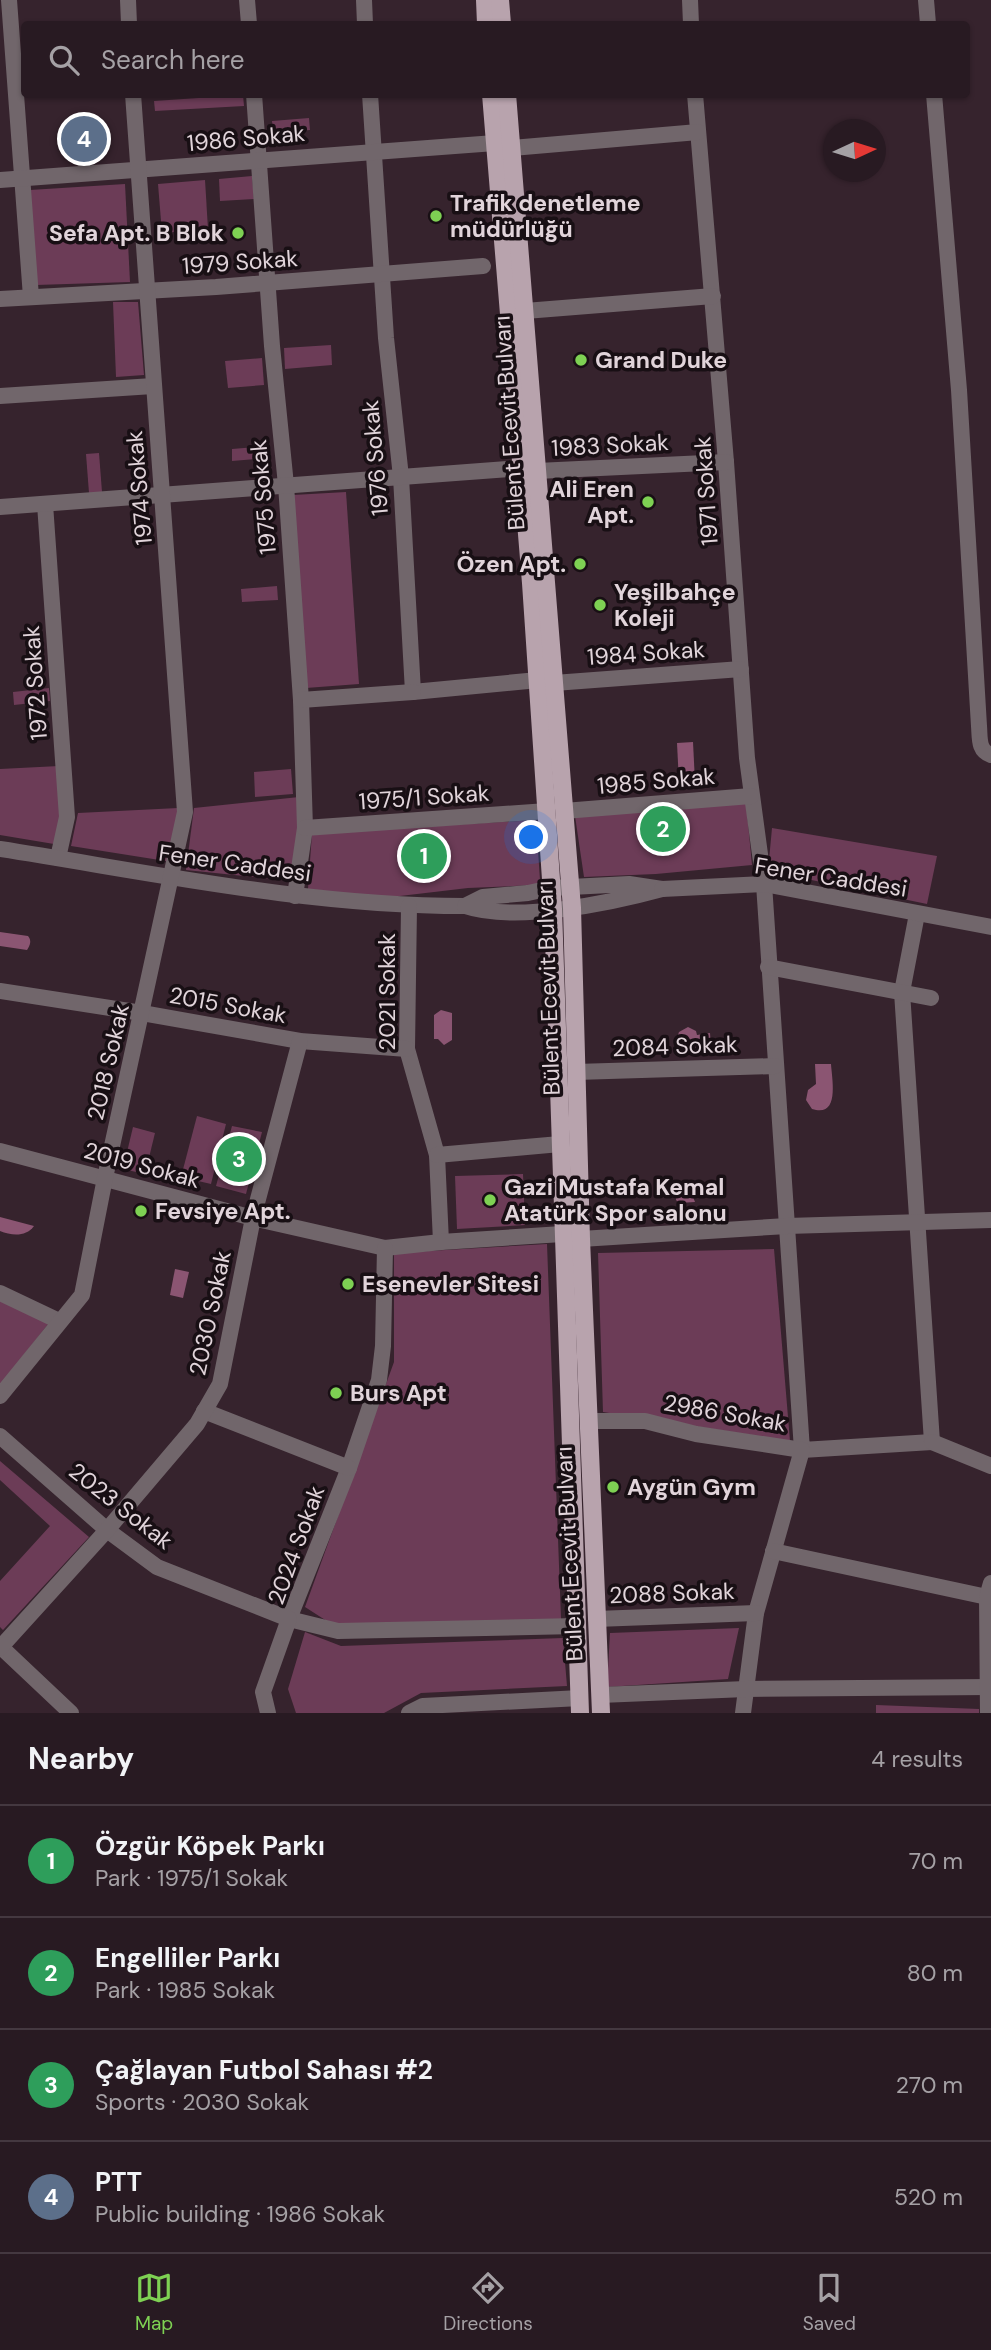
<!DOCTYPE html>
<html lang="en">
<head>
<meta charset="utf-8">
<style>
  :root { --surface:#281a22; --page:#30232a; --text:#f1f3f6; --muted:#a5a1a5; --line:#443840; --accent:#7ed153 }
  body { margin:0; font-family:"DM Sans",sans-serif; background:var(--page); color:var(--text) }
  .compass { position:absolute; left:823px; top:119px; width:63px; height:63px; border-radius:50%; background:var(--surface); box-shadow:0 2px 5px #0004; rotate:86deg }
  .you { position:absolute; left:532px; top:838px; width:24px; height:24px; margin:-18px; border:5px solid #fff; border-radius:50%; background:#1a73e8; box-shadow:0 0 0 10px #1a73e833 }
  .badge { display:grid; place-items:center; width:46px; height:46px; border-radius:50%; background:var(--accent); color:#fff; font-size:23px; font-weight:700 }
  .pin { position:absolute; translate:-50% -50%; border:4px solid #fff; box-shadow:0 2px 7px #0006 }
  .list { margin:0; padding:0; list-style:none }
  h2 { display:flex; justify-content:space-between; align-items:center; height:91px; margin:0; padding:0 28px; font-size:30px }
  h2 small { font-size:23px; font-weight:400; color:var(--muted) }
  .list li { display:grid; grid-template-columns:46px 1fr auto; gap:21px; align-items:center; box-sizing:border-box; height:112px; padding:0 28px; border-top:2px solid var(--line) }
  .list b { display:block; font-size:26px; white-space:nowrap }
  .list p { margin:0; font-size:23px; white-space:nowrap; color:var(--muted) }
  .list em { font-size:23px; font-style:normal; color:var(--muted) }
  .icon { flex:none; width:38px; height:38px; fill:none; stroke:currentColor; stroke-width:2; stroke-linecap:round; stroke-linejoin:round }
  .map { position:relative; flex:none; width:991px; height:1713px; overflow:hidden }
  .search { position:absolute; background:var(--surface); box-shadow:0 2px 5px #0004; left:21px; right:21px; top:21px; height:77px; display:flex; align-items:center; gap:18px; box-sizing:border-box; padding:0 24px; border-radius:7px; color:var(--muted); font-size:26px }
  .sheet { height:539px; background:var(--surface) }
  nav { display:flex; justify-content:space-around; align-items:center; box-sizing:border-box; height:98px; border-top:2px solid var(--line); background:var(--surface); font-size:19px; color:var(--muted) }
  nav a { display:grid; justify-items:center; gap:4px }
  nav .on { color:var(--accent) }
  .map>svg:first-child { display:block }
  .green { fill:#6c3c57 }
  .water { fill:#8b5572 }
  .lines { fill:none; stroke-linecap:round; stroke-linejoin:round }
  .minor { stroke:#71666b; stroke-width:16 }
  .major { stroke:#b8a3ad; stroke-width:18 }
  .poi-dot { fill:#7ed153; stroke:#180f14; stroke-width:2.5 }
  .labels { text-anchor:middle; stroke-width:7; stroke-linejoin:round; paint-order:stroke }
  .street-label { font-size:23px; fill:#e1d4da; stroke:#180f14 }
  .poi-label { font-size:23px; font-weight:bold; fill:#e1d4da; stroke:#180f14; text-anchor:start }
</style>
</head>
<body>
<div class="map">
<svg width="991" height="1713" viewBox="0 0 991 1713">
  <rect width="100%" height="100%" fill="#36232d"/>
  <g class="green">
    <polygon points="243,95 244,106 155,111 154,101"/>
    <polygon points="309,118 310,130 273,133 272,121"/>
    <polygon points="252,176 254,199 220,201 219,179"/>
    <polygon points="205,180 208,229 162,233 158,184"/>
    <polygon points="125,184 130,282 36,285 30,190"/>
    <polygon points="113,302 138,302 144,375 116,377"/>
    <polygon points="331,345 332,365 285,369 284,348"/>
    <polygon points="262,358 264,385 228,388 225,361"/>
    <polygon points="269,446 270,458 232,461 232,449"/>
    <polygon points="99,453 102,492 89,493 86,454"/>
    <polygon points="346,492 359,684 306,688 293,495"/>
    <polygon points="277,586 278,600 242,602 241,589"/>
    <polygon points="49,688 50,701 14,705 13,692"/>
    <polygon points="59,766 61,817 54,844 0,835 0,769"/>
    <polygon points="291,769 293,794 255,797 254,772"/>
    <polygon points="299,797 300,828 292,881 186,870 194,808"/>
    <polygon points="746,802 752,865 656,874 584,877 575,816"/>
    <polygon points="178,808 172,862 71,846 78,813"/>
    <polygon points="536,820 540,880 536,885 468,888 383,898 308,889 312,833"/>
    <polygon points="772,828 937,856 927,904 768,871"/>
    <polygon points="197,1116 226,1124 211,1184 181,1177"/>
    <polygon points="232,1126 262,1132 246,1194 216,1186"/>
    <polygon points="133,1127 155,1133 145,1174 123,1169"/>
    <polygon points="523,1174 525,1225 457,1229 455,1176"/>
    <polygon points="547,1244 561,1619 333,1625 305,1607 394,1362 394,1253"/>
    <polygon points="774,1249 790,1441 603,1412 598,1253"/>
    <polygon points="0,1301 49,1323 0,1385"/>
    <polygon points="0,1461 89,1537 3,1630 0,1627 0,1581 50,1526 0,1480"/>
    <polygon points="739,1628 728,1679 607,1687 610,1633"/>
    <polygon points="305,1632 341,1646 563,1638 567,1686 421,1693 384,1713 296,1713 288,1689"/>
    <polygon points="876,1705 979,1709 979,1713 876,1713"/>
  </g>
  <g class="water">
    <polygon points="693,742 695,782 679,783 677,743"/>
    <path d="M0,932L28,936C32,941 30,945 27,950L0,946Z"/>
    <polygon points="441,1010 452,1013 452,1040 444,1045 438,1039 434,1039 434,1015"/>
    <path d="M688,1027L696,1031L697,1035L710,1033L711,1047C698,1047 683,1051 677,1038L679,1032Z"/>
    <path d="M815,1064H831C832,1080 840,1118 812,1109L806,1100L808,1090L816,1084Z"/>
    <polygon points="679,1181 689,1187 695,1202 679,1203 676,1200 675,1182"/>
    <path d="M0,1217L34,1226C26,1237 12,1236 0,1231Z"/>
    <polygon points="175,1269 189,1272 183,1298 170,1295"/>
  </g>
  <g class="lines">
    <g class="minor">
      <polyline points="9,0 31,297"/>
      <polyline points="128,0 129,24"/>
      <polyline points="247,0 249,24"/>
      <polyline points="364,0 365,24"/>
      <polyline points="690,0 691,24"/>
      <polyline points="926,0 928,24"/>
      <polyline points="254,94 272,346 286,485 301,700 305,828 295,896"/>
      <polyline points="370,94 386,338 401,477 413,692 538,680"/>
      <polyline points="695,94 726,462 747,758 764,884 802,1450 932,1442 902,992 917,914"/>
      <path d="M934,94L959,390L979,726C980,738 978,751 991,755"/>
      <polyline points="512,148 698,132"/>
      <polyline points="0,180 495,143"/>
      <polyline points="0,299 216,287 483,266"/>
      <polyline points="525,311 713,296"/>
      <polyline points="0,396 153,386"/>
      <polyline points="537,471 726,462"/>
      <polyline points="45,504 67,817 58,858"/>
      <polyline points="0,507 522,468"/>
      <polyline points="554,683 741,669"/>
      <polyline points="301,700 413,692"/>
      <polyline points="564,811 751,796"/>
      <polyline points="305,828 547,811"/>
      <path d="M0,849C154,873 308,906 465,906"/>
      <path d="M629,884L662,889C611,903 515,923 465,906L483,897L528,893L551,888Z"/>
      <polyline points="662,889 764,884 991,927"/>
      <polyline points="409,906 407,1049 437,1155 441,1242"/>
      <polyline points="768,967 931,998"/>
      <polyline points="0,991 142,1013 300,1041 407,1049"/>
      <polyline points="576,1072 775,1066"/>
      <polyline points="0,1151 253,1218 385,1248 441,1242 562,1234"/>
      <polyline points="437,1155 560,1144"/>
      <polyline points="581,1239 787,1226 991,1220"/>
      <polyline points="385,1248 383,1346 379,1380 349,1468 289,1619 338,1631 577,1626"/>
      <polyline points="0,1293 59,1321"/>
      <polyline points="0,1396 82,1295 105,1178 185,812 133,94"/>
      <polyline points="204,1411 349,1468"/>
      <polyline points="588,1421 645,1421 696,1434 802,1450 756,1613 743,1713"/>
      <polyline points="0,1436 107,1530 157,1567 289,1619 263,1692 268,1713"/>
      <polyline points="932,1442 991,1466"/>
      <polyline points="773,1551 987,1597"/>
      <polyline points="596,1619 756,1613"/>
      <polyline points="0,1646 71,1713"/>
      <polyline points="0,1648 107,1530 197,1424 220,1384 253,1218 300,1041"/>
      <polyline points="600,1695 746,1689 991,1687"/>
      <polyline points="409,1713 423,1706 580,1698"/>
      <polyline points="988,1713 987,1597 991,1583"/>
    </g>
    <g class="major">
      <polyline points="485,0 486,24"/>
      <polyline points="500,0 502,24"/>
      <polyline points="491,94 531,583 553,909 580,1713"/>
      <polyline points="507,94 572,908 581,1239 601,1713"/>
    </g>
  </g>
  <g class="poi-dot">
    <circle cx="436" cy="216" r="7"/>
    <circle cx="238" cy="233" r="7"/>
    <circle cx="581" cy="360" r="7"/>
    <circle cx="648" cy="502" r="7"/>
    <circle cx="580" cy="564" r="7"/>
    <circle cx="600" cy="605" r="7"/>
    <circle cx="490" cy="1200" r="7"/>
    <circle cx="141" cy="1211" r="7"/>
    <circle cx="348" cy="1284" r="7"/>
    <circle cx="336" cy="1393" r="7"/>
    <circle cx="613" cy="1487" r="7"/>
  </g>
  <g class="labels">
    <g class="street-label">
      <text transform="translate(246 138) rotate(-5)" y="8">1986 Sokak</text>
      <text transform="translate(240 262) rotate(-4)" y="8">1979 Sokak</text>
      <text transform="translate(509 423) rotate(-94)" y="8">Bülent Ecevit Bulvarı</text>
      <text transform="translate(610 445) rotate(-3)" y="8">1983 Sokak</text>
      <text transform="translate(375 458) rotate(-95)" y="8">1976 Sokak</text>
      <text transform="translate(139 488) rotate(-95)" y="8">1974 Sokak</text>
      <text transform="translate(706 491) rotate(-94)" y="8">1971 Sokak</text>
      <text transform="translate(263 497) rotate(-95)" y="8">1975 Sokak</text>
      <text transform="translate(646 653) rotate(-4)" y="8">1984 Sokak</text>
      <text transform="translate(35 683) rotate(-94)" y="8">1972 Sokak</text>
      <text transform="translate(656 781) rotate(-5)" y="8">1985 Sokak</text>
      <text transform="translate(424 797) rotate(-4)" y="8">1975/1 Sokak</text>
      <text transform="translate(235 863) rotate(8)" y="8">Fener Caddesi</text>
      <text transform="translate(831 877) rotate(9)" y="8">Fener Caddesi</text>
      <text transform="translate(548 988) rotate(-92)" y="8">Bülent Ecevit Bulvarı</text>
      <text transform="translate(387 992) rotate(-90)" y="8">2021 Sokak</text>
      <text transform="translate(228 1005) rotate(10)" y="8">2015 Sokak</text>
      <text transform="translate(675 1046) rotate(-2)" y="8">2084 Sokak</text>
      <text transform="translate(108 1062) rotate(-77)" y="8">2018 Sokak</text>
      <text transform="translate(142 1165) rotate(15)" y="8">2019 Sokak</text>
      <text transform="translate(210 1313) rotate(-78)" y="8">2030 Sokak</text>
      <text transform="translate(725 1413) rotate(10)" y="8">2986 Sokak</text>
      <text transform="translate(121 1506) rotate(38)" y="8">2023 Sokak</text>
      <text transform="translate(296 1545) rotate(-70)" y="8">2024 Sokak</text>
      <text transform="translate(569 1554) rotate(-93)" y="8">Bülent Ecevit Bulvarı</text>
      <text transform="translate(672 1593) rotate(-2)" y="8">2088 Sokak</text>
    </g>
    <g class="poi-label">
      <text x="450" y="211">Trafik denetleme<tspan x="450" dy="26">müdürlüğü</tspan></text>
      <text x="224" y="241" text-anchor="end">Sefa Apt. B Blok</text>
      <text x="595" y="368">Grand Duke</text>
      <text x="634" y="497" text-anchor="end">Ali Eren<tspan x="634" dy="26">Apt.</tspan></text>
      <text x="566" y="572" text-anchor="end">Özen Apt.</text>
      <text x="614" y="600">Yeşilbahçe<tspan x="614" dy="26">Koleji</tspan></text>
      <text x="504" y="1195">Gazi Mustafa Kemal<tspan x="504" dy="26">Atatürk Spor salonu</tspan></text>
      <text x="155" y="1219">Fevsiye Apt.</text>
      <text x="362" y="1292">Esenevler Sitesi</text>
      <text x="350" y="1401">Burs Apt</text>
      <text x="627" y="1495">Aygün Gym</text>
    </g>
  </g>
</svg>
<svg class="compass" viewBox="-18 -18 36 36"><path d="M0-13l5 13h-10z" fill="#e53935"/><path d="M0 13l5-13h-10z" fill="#a5a1a5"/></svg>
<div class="you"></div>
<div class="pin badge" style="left:424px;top:856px;background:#2e9e5b">1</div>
<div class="pin badge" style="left:663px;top:829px;background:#2e9e5b">2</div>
<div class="pin badge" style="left:239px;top:1159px;background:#2e9e5b">3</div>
<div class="pin badge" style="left:84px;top:139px;background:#5c6f8a">4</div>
<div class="search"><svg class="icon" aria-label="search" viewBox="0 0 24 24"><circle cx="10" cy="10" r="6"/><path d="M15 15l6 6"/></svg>Search here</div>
</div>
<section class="sheet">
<h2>Nearby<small>4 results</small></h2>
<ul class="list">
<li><span class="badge" style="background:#2e9e5b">1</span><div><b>Özgür Köpek Parkı</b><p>Park · 1975/1 Sokak</p></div><em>70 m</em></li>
<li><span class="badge" style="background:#2e9e5b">2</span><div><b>Engelliler Parkı</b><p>Park · 1985 Sokak</p></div><em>80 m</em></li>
<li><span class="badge" style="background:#2e9e5b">3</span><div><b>Çağlayan Futbol Sahası #2</b><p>Sports · 2030 Sokak</p></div><em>270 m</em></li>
<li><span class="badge" style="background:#5c6f8a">4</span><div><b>PTT</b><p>Public building · 1986 Sokak</p></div><em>520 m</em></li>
</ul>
</section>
<nav>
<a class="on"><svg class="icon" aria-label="map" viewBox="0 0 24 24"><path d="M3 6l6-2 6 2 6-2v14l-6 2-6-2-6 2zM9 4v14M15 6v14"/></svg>Map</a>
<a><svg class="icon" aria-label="directions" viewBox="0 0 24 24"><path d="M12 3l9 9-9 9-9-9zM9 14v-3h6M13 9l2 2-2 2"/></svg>Directions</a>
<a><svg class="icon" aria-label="saved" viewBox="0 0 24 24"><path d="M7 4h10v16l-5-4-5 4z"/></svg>Saved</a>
</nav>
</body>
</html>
